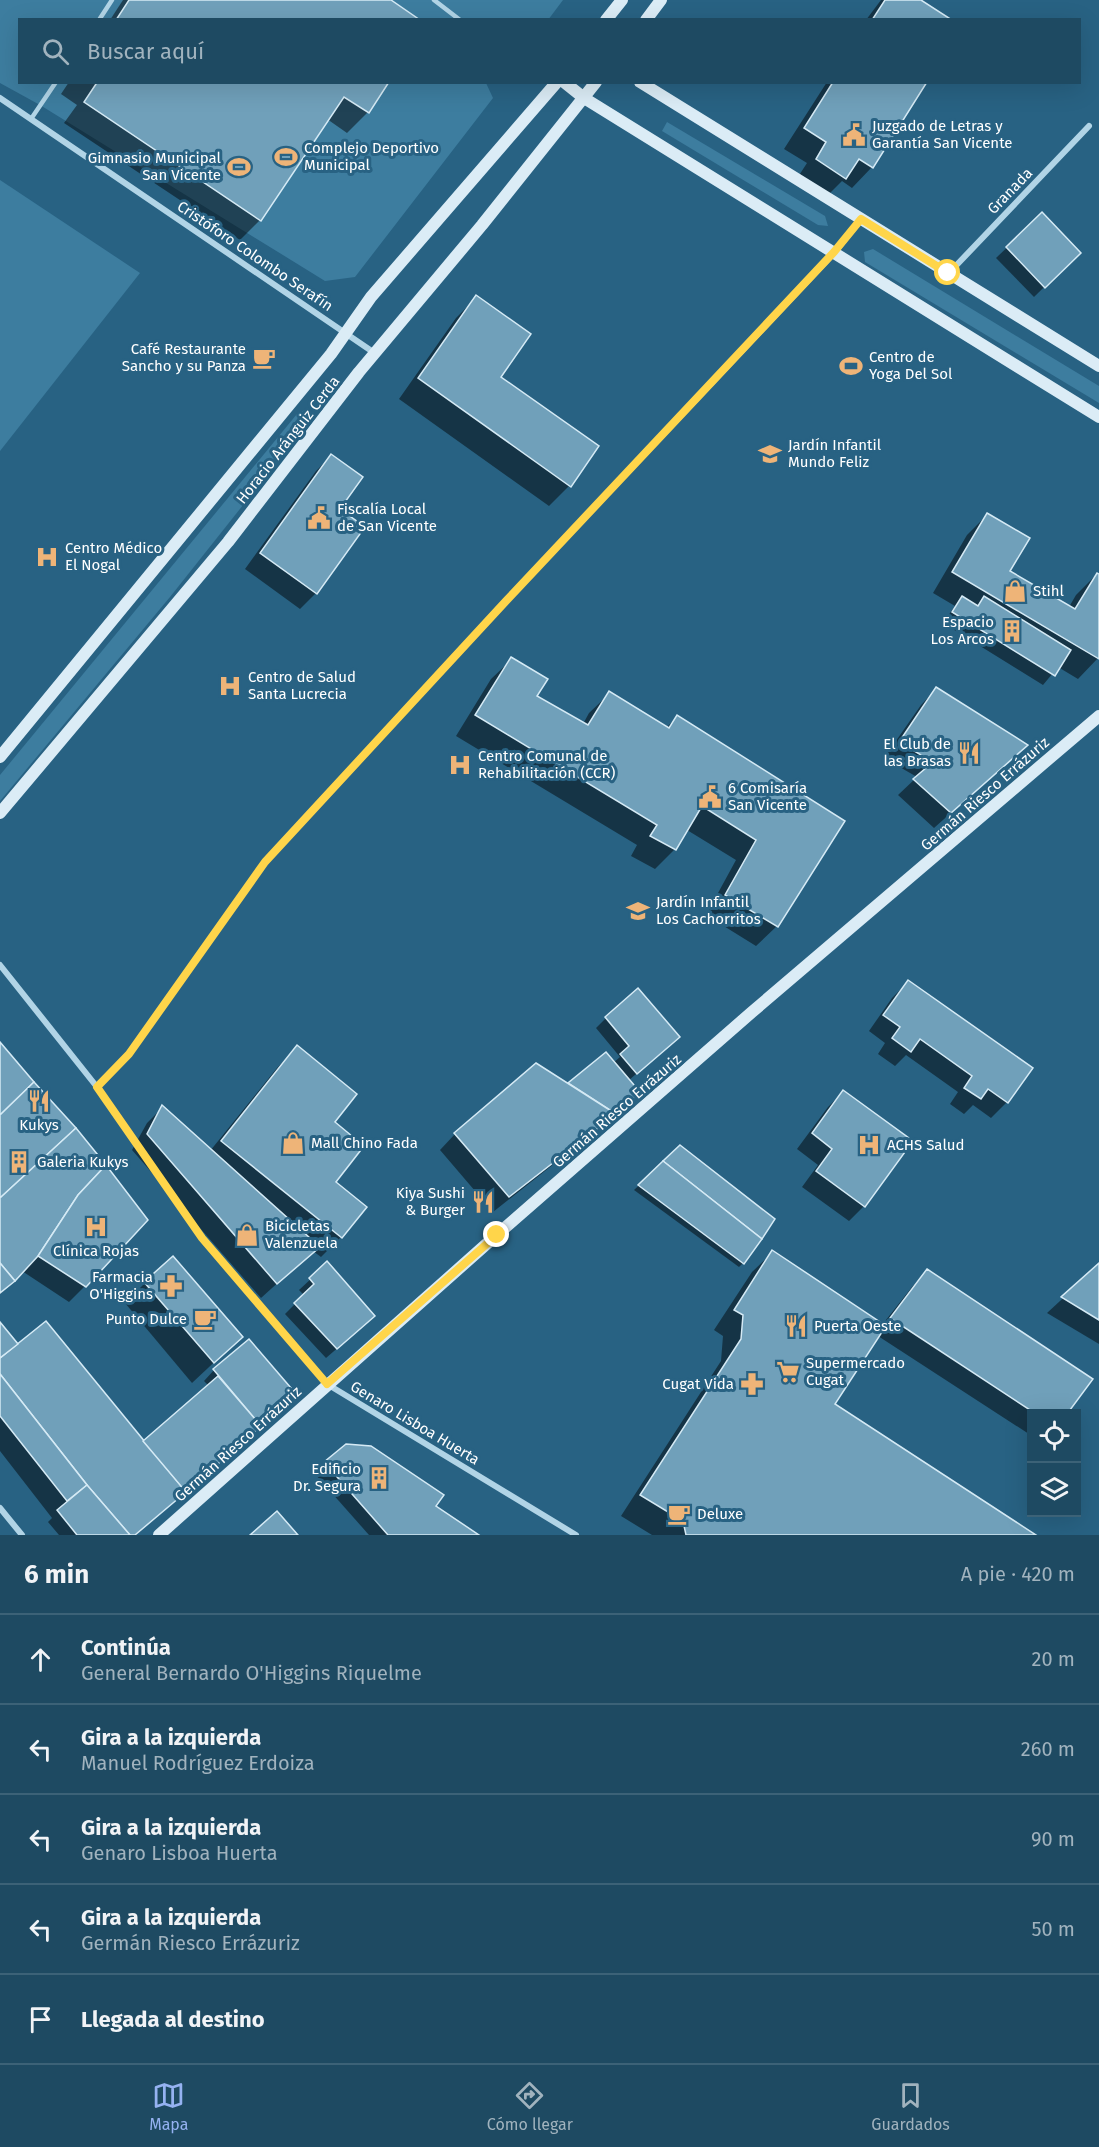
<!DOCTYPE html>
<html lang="es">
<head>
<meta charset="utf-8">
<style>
  :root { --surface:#1e4a62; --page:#2b546b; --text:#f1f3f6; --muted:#a1b3be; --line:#3c6277; --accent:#95b2f1 }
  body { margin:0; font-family:"Fira Sans",sans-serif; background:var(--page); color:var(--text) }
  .controls { position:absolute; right:18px; bottom:18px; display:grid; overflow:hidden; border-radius:0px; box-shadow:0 6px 24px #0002 }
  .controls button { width:54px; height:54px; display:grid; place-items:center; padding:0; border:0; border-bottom:2px solid var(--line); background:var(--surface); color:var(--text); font:30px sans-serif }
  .stop { position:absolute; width:18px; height:18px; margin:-14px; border:4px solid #ffd54a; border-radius:50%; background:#fff }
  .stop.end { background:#ffd54a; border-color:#fff; box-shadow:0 2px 6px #0008 }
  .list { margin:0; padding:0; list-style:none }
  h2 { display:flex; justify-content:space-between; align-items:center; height:78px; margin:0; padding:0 24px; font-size:26px }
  h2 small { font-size:20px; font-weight:400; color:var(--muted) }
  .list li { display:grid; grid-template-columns:39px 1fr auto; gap:18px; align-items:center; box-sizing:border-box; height:90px; padding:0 24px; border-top:2px solid var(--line) }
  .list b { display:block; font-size:22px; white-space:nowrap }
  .list p { margin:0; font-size:20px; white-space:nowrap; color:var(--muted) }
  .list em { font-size:20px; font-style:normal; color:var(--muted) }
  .icon { flex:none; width:33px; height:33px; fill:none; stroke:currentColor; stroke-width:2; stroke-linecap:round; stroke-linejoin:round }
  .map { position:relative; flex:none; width:1099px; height:1535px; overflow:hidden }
  .search { position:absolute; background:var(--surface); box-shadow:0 6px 24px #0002; left:18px; right:18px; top:18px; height:66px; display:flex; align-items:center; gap:15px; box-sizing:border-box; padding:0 21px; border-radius:0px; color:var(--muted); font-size:22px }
  .sheet { height:528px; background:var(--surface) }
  nav { display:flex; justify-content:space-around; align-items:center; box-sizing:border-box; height:84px; border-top:2px solid var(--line); background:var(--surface); font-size:16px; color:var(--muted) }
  nav a { display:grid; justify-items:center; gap:3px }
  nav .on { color:var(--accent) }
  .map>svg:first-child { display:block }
  .green { fill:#3d7d9f }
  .shadow { fill:#0007 }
  .building { fill:#70a0ba; stroke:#d5eaf5; stroke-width:1.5 }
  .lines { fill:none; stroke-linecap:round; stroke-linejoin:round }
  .lane { stroke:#b1d4e6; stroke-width:4.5 }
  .street { stroke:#b1d4e6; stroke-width:6 }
  .secondary { stroke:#dbecf6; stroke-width:12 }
  .route { stroke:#ffd54a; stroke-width:8 }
  .labels { text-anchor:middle; stroke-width:6; stroke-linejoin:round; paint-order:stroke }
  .poi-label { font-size:15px; fill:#fff; stroke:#286283; text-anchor:start }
  .street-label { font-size:15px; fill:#fff; stroke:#286283 }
</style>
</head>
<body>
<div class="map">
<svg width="1099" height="1535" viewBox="0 0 1099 1535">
  <rect width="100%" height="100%" fill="#286283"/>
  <g class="green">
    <polygon points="0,0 563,0 548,20 20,20 20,82 486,83 493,98 355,277 325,281 40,105 0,83"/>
    <polygon points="667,122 825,216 828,226 818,225 662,131"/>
    <polygon points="0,180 140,273 0,451"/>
    <polygon points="873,249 1099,386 1099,403 865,262 864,252"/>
    <polygon points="309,408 309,422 170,597 0,801 0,775 297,414"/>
  </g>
  <g class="shadow">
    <polygon points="123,0 388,0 417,20 110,20"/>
    <polygon points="881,0 918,0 949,20 866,20"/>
    <polygon points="69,82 387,82 368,112 347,133 327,119 260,220 240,240 64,123 77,105 61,94"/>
    <polygon points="827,82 926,82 872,167 852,188 842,181 825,198 796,180 807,163 784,149"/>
    <polygon points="1042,214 1079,253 1034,297 996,258"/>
    <polygon points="477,297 499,377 569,486 549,506 399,399 456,318"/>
    <polygon points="331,456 338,509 363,527 316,593 300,609 245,569 316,471"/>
    <polygon points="987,515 1008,572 1069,607 1076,595 1097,574 1099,576 1099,657 1078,679 1058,667 1043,685 943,623 955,606 933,593 967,535"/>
    <polygon points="512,659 535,696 583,724 589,713 610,693 666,728 677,717 843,821 777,926 756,946 706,915 736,860 687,830 675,849 655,869 631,856 637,845 456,736 491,679"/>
    <polygon points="936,689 1026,746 934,828 898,795 917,777 884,758 921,705"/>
    <polygon points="908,982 1007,1102 991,1118 973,1105 964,1114 950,1104 958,1092 906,1055 895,1066 878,1054 885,1043 869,1031 892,998"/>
    <polygon points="606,1018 667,1047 628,1081 627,1102 598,1129 493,1212 440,1150 455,1134 568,1085 605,1054 613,1063 620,1057 596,1028"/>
    <polygon points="0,1044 85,1286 69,1302 22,1271 0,1294"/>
    <polygon points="297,1047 333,1122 334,1182 341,1237 321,1257 313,1251 261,1298 132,1150 147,1123 162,1108 210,1151 277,1068"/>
    <polygon points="843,1092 864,1206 849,1221 802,1187 818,1165 797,1149 828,1107"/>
    <polygon points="680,1147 743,1263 739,1267 634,1190"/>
    <polygon points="773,1252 882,1325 912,1287 927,1271 1065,1414 1032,1414 1032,1436 878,1336 833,1405 1033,1535 652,1535 621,1516 721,1361 723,1336 714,1330 752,1272"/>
    <polygon points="327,1264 363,1326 326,1358 285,1314 304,1295 299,1290"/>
    <polygon points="1099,1265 1099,1344 1047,1313"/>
    <polygon points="145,1283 241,1337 192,1383 125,1303"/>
    <polygon points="0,1325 17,1346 144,1443 209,1386 204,1381 214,1370 285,1405 136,1535 59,1535 48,1522 52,1518 0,1451"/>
    <polygon points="325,1463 434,1506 476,1535 369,1535 315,1474"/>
  </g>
  <g class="building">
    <polygon points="129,0 391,0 420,20 116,20"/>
    <polygon points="885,0 921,0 952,20 872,20"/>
    <polygon points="94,82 389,82 369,113 344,97 261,221 84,102 96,84"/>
    <polygon points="833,82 927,82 873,168 859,159 846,179 816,159 826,142 804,128"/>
    <polygon points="1042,212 1081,253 1045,288 1006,247"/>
    <polygon points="476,295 531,334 501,377 599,446 571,487 418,378"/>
    <polygon points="331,454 363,477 340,509 365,527 317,594 260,553"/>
    <polygon points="987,513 1030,538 1010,571 1075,609 1097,573 1099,574 1099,659 952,572"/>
    <polygon points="962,596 978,606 984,596 1071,650 1055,676 952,612"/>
    <polygon points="511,657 548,679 537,696 588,725 609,691 669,728 677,715 845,821 778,927 725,895 756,840 702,806 676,850 650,836 657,825 475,715"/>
    <polygon points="936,687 1028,745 951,813 913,779 933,762 899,742"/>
    <polygon points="908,980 1033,1068 1008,1103 988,1089 981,1099 964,1088 972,1076 920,1039 911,1052 892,1038 900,1027 883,1015"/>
    <polygon points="638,988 680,1037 637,1074 620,1054 629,1046 605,1017"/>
    <polygon points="0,1042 34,1082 0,1115"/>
    <polygon points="297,1045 357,1094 335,1122 364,1146 336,1182 367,1207 342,1238 221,1141"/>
    <polygon points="606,1052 640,1092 616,1114 568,1083"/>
    <polygon points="536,1063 616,1114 509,1197 454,1133"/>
    <polygon points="34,1082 76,1128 0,1198 0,1115"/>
    <polygon points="843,1090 913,1141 865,1207 816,1171 832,1149 812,1133"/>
    <polygon points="162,1105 320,1247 277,1284 147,1134"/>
    <polygon points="76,1128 106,1165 78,1195 38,1256 15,1281 0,1263 0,1198"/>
    <polygon points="680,1145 775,1219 762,1239 663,1161"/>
    <polygon points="663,1161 762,1239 744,1264 638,1185"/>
    <polygon points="106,1165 148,1220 86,1287 38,1256 78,1195"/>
    <polygon points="772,1250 886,1326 835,1404 1036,1535 686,1535 683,1521 640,1495 741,1339 743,1315 734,1310"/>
    <polygon points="173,1256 243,1337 214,1363 144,1282"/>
    <polygon points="327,1261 375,1316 337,1349 294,1303 314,1284 309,1278"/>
    <polygon points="0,1263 15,1281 0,1293"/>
    <polygon points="1099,1263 1099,1320 1061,1297"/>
    <polygon points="927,1269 1093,1379 1067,1414 1036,1414 890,1318"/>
    <polygon points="46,1321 186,1492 135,1535 130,1535 87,1485 0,1374 0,1358"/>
    <polygon points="0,1322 18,1344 0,1358"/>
    <polygon points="249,1339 297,1395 261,1426 213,1369"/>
    <polygon points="0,1374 87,1485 67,1501 0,1416"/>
    <polygon points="218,1376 261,1426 186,1492 143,1441"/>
    <polygon points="346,1444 371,1446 444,1495 436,1506 479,1535 388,1535 324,1462"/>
    <polygon points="87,1485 130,1535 77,1535 57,1510"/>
    <polygon points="277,1511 298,1535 250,1535"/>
  </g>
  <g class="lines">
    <g class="lane">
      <polyline points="434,0 460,20"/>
      <polyline points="99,20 112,0"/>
      <polyline points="31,119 56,82"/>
    </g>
    <g class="street">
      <polyline points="0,98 376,354"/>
      <polyline points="949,273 1089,126"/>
      <polyline points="0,965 97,1087 202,1238 327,1384 576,1535"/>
      <polyline points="97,1087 129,1054 265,862 506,601 835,252 861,219"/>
      <polyline points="0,1508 22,1535"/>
    </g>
    <g class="secondary">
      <polyline points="606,20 622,0"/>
      <polyline points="646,20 661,0"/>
      <polyline points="564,82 584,98 1099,417"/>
      <polyline points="640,82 1099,366"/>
      <polyline points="0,757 331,354 371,297 557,82"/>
      <polyline points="0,813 228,542 359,372 482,225 596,82"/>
      <polyline points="159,1535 491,1240 752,1012 1099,716"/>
    </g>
  </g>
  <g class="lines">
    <polyline class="route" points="497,1235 327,1384 202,1238 97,1087 129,1054 265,862 506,601 834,252 861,219 948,273"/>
  </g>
  <defs>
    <g id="civic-bare" transform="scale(1.8)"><path d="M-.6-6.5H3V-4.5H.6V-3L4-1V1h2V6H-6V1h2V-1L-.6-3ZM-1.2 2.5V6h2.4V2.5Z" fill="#eeb478" stroke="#286283" stroke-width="2.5" paint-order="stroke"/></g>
    <g id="stadium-bare" transform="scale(1.8)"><path d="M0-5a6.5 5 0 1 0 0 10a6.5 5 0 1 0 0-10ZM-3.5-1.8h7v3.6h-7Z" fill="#eeb478" stroke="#286283" stroke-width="2.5" paint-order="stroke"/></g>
    <g id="cafe-bare" transform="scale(1.8)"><path d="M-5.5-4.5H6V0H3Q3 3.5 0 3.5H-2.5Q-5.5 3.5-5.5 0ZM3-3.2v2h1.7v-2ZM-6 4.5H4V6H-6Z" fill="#eeb478" stroke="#286283" stroke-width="2.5" paint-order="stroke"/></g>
    <g id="school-bare" transform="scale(1.8)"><path d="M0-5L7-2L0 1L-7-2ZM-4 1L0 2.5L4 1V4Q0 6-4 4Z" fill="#eeb478" stroke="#286283" stroke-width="2.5" paint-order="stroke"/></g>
    <g id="hospital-bare" transform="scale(1.8)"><path d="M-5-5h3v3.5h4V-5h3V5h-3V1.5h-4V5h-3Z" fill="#eeb478" stroke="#286283" stroke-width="2.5" paint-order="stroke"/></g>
    <g id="shop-bare" transform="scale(1.8)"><path d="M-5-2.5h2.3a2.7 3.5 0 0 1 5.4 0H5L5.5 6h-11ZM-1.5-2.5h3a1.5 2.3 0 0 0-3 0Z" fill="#eeb478" stroke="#286283" stroke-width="2.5" paint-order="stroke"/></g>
    <g id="building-bare" transform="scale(1.8)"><path d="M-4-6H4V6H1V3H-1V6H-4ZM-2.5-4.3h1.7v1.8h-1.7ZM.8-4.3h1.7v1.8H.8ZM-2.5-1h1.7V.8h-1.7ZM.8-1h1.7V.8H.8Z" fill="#eeb478" stroke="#286283" stroke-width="2.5" paint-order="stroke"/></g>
    <g id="restaurant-bare" transform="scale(1.8)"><path d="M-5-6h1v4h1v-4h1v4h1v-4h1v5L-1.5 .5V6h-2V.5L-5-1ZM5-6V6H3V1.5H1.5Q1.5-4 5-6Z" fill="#eeb478" stroke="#286283" stroke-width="2.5" paint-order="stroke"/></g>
    <g id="pharmacy-bare" transform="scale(1.8)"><path d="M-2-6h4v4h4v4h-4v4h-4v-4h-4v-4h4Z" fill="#eeb478" stroke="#286283" stroke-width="2.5" paint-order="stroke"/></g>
    <g id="supermarket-bare" transform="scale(1.8)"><path d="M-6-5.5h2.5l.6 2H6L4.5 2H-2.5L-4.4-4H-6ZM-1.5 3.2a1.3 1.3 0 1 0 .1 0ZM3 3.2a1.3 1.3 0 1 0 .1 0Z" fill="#eeb478" stroke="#286283" stroke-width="2.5" paint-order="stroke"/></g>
  </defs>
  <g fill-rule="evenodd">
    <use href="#civic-bare" x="854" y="135"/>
    <use href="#stadium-bare" x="286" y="157"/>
    <use href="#stadium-bare" x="239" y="167"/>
    <use href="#cafe-bare" x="264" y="358"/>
    <use href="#stadium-bare" x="851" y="366"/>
    <use href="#school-bare" x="770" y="454"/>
    <use href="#civic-bare" x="319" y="518"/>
    <use href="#hospital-bare" x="47" y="557"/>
    <use href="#shop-bare" x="1015" y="591"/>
    <use href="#building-bare" x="1012" y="631"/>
    <use href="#hospital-bare" x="230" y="686"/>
    <use href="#restaurant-bare" x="969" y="753"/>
    <use href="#hospital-bare" x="460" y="765"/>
    <use href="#civic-bare" x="710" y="797"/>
    <use href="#school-bare" x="638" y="911"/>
    <use href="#restaurant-bare" x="39" y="1101"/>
    <use href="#shop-bare" x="293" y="1143"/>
    <use href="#hospital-bare" x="869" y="1145"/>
    <use href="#building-bare" x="19" y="1162"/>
    <use href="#restaurant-bare" x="483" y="1202"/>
    <use href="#hospital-bare" x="96" y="1227"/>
    <use href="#shop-bare" x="247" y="1235"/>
    <use href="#pharmacy-bare" x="171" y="1286"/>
    <use href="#cafe-bare" x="205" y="1319"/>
    <use href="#restaurant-bare" x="796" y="1326"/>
    <use href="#supermarket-bare" x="788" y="1372"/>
    <use href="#pharmacy-bare" x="752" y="1384"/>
    <use href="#building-bare" x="379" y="1478"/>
    <use href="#cafe-bare" x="679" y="1514"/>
  </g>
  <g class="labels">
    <g class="poi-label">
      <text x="872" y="131">Juzgado de Letras y<tspan x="872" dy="17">Garantía San Vicente</tspan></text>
      <text x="304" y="153">Complejo Deportivo<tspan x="304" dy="17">Municipal</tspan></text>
      <text x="221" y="163" text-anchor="end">Gimnasio Municipal<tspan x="221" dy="17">San Vicente</tspan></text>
      <text x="246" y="354" text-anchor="end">Café Restaurante<tspan x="246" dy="17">Sancho y su Panza</tspan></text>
      <text x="869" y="362">Centro de<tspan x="869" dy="17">Yoga Del Sol</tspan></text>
      <text x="788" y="450">Jardín Infantil<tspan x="788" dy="17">Mundo Feliz</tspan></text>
      <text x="337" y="514">Fiscalía Local<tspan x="337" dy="17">de San Vicente</tspan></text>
      <text x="65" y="553">Centro Médico<tspan x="65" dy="17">El Nogal</tspan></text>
      <text x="1033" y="596">Stihl</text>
      <text x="994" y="627" text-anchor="end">Espacio<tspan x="994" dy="17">Los Arcos</tspan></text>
      <text x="248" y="682">Centro de Salud<tspan x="248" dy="17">Santa Lucrecia</tspan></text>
      <text x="951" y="749" text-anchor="end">El Club de<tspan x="951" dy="17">las Brasas</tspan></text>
      <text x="478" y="761">Centro Comunal de<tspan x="478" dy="17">Rehabilitación (CCR)</tspan></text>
      <text x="728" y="793">6 Comisaría<tspan x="728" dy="17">San Vicente</tspan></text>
      <text x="656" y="907">Jardín Infantil<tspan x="656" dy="17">Los Cachorritos</tspan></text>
      <text x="39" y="1130" text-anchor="middle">Kukys</text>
      <text x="311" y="1148">Mall Chino Fada</text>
      <text x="887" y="1150">ACHS Salud</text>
      <text x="37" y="1167">Galeria Kukys</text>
      <text x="465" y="1198" text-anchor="end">Kiya Sushi<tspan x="465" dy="17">&amp; Burger</tspan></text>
      <text x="265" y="1231">Bicicletas<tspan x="265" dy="17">Valenzuela</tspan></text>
      <text x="96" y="1256" text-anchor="middle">Clínica Rojas</text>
      <text x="153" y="1282" text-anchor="end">Farmacia<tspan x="153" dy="17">O'Higgins</tspan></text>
      <text x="187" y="1324" text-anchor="end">Punto Dulce</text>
      <text x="814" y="1331">Puerta Oeste</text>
      <text x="806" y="1368">Supermercado<tspan x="806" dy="17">Cugat</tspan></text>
      <text x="734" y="1389" text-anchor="end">Cugat Vida</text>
      <text x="361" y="1474" text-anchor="end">Edificio<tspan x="361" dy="17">Dr. Segura</tspan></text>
      <text x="697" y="1519">Deluxe</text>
    </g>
    <g class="street-label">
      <text transform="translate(1010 191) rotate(-46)" y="5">Granada</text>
      <text transform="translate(255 256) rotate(34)" y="5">Cristóforo Colombo Serafín</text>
      <text transform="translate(288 440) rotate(-52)" y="5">Horacio Aránguiz Cerda</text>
      <text transform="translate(985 794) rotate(-41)" y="5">Germán Riesco Errázuriz</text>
      <text transform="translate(617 1111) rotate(-41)" y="5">Germán Riesco Errázuriz</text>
      <text transform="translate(415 1423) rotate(31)" y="5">Genaro Lisboa Huerta</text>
      <text transform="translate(238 1444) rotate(-42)" y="5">Germán Riesco Errázuriz</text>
    </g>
  </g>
</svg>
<div class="controls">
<button><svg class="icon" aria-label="locate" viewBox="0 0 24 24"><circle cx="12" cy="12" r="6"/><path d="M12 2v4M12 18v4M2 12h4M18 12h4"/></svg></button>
<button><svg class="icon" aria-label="layers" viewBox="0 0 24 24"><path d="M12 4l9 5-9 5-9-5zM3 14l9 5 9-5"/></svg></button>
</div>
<div class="stop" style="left:948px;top:273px"></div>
<div class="stop end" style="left:497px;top:1235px"></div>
<div class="search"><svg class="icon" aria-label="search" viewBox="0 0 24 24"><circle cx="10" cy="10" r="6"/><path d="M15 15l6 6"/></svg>Buscar aquí</div>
</div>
<section class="sheet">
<h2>6 min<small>A pie · 420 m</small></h2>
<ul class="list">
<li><svg class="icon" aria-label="ahead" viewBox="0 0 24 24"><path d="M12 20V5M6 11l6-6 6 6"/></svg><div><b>Continúa</b><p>General Bernardo O'Higgins Riquelme</p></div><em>20 m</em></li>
<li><svg class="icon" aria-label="left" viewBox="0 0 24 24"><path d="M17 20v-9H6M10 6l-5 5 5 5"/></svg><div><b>Gira a la izquierda</b><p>Manuel Rodríguez Erdoiza</p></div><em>260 m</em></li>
<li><svg class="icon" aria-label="left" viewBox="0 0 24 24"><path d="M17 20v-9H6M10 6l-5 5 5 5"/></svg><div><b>Gira a la izquierda</b><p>Genaro Lisboa Huerta</p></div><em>90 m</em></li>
<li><svg class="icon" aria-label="left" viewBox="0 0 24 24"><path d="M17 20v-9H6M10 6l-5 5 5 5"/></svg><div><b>Gira a la izquierda</b><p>Germán Riesco Errázuriz</p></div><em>50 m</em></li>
<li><svg class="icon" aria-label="arrive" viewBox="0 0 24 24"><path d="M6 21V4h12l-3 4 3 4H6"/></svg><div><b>Llegada al destino</b></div></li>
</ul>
</section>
<nav>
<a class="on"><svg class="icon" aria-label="map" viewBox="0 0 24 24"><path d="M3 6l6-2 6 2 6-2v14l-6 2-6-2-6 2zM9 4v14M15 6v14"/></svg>Mapa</a>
<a><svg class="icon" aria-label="directions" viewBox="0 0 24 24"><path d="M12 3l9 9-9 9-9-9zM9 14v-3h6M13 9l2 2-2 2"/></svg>Cómo llegar</a>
<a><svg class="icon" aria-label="saved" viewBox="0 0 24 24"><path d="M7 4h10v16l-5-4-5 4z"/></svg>Guardados</a>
</nav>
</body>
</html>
